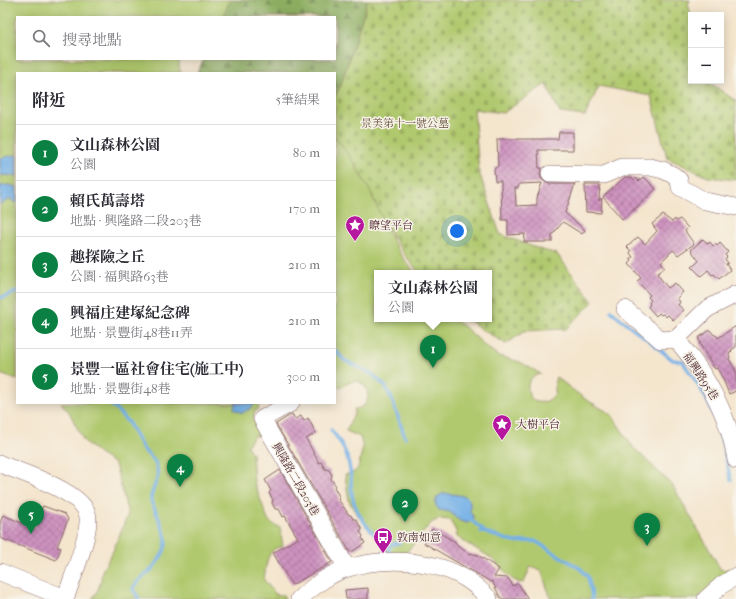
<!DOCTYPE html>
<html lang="zh-TW">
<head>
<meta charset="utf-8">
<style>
  :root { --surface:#fff; --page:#f2f2f3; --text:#2b2b33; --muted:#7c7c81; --line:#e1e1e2; --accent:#0b8043 }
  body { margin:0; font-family:"IM FELL French Canon","Noto Serif TC",serif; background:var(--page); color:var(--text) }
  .controls { position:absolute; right:12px; top:12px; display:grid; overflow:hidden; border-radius:0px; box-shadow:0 2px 10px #0003 }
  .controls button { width:36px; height:36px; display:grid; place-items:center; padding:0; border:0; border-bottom:1px solid var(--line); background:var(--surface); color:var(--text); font:20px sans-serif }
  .you { position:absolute; left:457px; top:231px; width:14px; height:14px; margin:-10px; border:3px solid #fff; border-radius:50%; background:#1a73e8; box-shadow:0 0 0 6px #1a73e833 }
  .badge { display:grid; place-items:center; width:26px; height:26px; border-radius:50%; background:var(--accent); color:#fff; font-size:13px; font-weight:700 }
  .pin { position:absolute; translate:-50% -33px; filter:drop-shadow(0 1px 2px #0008) }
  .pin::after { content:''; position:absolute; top:21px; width:14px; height:12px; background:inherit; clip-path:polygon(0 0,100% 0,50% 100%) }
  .popup { position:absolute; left:374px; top:270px; width:118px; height:52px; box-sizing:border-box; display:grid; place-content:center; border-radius:0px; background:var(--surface); filter:drop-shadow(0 1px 3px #0005); font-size:13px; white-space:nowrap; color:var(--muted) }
  .popup b { font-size:15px; color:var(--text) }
  .popup::after { content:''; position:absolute; left:50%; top:100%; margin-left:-8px; border:8px solid transparent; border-top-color:var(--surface) }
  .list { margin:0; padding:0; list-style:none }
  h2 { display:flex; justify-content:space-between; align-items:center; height:52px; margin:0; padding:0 16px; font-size:17px }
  h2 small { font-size:13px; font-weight:400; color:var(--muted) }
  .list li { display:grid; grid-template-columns:26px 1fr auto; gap:12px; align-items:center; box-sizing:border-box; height:56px; padding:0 16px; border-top:1px solid var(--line) }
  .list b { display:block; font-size:15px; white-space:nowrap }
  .list p { margin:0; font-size:13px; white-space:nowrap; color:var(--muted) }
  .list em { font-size:13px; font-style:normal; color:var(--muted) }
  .icon { flex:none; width:22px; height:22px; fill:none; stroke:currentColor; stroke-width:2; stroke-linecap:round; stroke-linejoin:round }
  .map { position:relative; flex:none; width:736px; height:599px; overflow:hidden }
  .search { position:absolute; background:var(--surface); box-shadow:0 2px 10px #0003; left:16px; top:16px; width:320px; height:44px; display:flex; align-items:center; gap:10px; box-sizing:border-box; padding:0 14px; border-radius:0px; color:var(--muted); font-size:15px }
  .panel { position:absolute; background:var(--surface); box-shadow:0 2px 10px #0003; left:16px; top:72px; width:320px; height:332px; border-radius:0px }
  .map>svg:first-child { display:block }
  .forest { fill:url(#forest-firs); stroke:#6b6646 }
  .cemetery { fill:url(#cemetery-stones); stroke:#7d744c }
  .green { fill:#b0c96e; stroke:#7d744c }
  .water { fill:#75b1e7; stroke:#606889 }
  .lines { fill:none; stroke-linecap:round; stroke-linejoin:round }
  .stream { stroke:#75b1e7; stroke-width:3.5 }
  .building { fill:url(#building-cross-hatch); fill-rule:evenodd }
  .minor-casing { stroke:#866464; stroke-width:18 }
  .minor { stroke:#fff; stroke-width:17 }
  .labels { text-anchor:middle; stroke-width:3; stroke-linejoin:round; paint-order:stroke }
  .park-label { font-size:11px; fill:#69523f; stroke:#f7f3e8 }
  .poi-label { font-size:11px; fill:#4a1f2b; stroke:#f7f3e8; text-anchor:start }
  .street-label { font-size:11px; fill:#4a1f2b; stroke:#f7f3e8 }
</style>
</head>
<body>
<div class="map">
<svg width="736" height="599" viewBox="0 0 736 599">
  <defs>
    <pattern id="forest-firs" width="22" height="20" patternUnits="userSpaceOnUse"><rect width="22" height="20" fill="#8cad61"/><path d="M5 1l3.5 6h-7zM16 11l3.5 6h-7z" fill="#748c50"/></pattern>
    <pattern id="cemetery-stones" width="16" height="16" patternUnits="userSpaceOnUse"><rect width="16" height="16" fill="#b0c96e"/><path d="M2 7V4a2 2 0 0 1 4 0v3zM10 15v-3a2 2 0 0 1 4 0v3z" fill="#99ac5f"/></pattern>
    <pattern id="building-cross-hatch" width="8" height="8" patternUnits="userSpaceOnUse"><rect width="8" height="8" fill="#ce93c0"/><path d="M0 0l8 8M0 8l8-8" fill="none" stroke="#a9779c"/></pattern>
  </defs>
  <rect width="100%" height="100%" fill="#f7f3e8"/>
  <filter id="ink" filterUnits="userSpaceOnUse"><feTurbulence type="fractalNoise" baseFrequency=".025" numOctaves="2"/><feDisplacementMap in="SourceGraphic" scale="8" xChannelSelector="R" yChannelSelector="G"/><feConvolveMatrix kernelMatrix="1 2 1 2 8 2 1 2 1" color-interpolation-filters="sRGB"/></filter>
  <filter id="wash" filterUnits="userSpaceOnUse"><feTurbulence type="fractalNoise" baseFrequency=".012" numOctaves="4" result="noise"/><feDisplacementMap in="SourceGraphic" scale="16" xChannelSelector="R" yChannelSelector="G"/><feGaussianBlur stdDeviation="0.9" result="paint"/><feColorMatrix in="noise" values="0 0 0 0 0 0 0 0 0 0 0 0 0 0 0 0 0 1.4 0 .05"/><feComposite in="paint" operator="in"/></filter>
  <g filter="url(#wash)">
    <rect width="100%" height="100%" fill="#f4e5cd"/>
    <polygon class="forest" points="230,0 368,0 342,82 335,97 335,73 197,73 204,59 335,59 335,17 222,17"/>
    <polygon class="cemetery" points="368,0 690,0 688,4 691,15 691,64 687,67 691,70 691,81 707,81 736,101 736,180 708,177 667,158 651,96 599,86 585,116 560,113 546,84 503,113 474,109 479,172 500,234 539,249 557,254 593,302 566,329 525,331 506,344 481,329 468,319 489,319 489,273 419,273 404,254 335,145 335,97 342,82"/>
    <g class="green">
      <path d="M0,0H230L223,17H17V59H180C179,64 178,69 182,73H17V380L0,374Z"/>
      <path d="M335,136L354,163L371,193L387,230L401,255L415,273H377V319H454L466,328L486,347L499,356L520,362L541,374C521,376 525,406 544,402C548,401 552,398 554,395C557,388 553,383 556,377L585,399L611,414L633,447L673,486L721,570L736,568L713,584L697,599H551L541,570L530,567L524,583C509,582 505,570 495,561C484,552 469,546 457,537L456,531L450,520L440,519L432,522L405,554H389L356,513L349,501L345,475L354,472L358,468L363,447L360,437L346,431L355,412L354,409C374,408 371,381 354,381C349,382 345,385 340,388L335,384Z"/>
      <path d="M61,403H258L259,409L255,411L253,419L262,435L254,436L247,446L252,453L254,482L268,520L276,526L280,527L283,547C266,546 266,568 264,580L277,596L283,594L285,599H92L97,592L101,580L102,571L113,551L128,514L115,464L99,454L84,441L69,412Z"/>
    </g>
    <g class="water">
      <polygon points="15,155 17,156 17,176 0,175 0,158"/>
      <polygon points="9,185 17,187 17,204 10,199 0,205 0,186"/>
      <path d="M235,403H254C253,409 247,410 242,413L234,409Z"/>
      <polygon points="444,493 465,496 470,501 470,511 474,518 472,521 467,523 460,521 450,512 439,510 435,504 437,497"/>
    </g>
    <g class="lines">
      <g class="stream">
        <polyline points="0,298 17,292"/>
        <path d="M611,311L673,360L682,361C693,377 705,393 712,411C721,433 725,457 731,480"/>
        <polyline points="335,350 344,360 372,374 385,386 391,397 405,437"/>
        <path d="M110,403L128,422L143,449L155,462L157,469L158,476L151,496V501C155,510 165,531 166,539C167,549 158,562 152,569C144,577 138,578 133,589L139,599"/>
        <path d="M331,430C344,445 349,457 351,478C351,487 351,497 355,505C361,521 375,536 388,546"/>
        <polyline points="472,521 482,529 481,531 514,542 535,541 581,569 588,577 591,591 592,599"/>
        <polyline points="390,553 388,546 400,542"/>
      </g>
    </g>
    <g id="blocks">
      <g class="building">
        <path d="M559,132H573V150H538L539,168H542L540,173L541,178L545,182L549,184H575L565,213L585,230L582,234L563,222L552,235V242H524L525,234L508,235V220H502L501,181H495L494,169L498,166L497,139H558ZM542,183L537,198V205L516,206L515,188H518L519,184Z"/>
        <polygon points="625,177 632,177 634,180 636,178 639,181 644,177 656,189 636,208 622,219 603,197"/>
        <polygon points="585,185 600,185 599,201 602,198 601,213 586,212"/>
        <polygon points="663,215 672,222 675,219 676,221 680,219 688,228 685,231 694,244 678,255 673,250 661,262 665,267 657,274 668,288 675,283 683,292 677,298 680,302 678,305 684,310 673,320 668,315 666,317 663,314 661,315 659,313 656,316 648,307 650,304 649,303 651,300 648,297 650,295 637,281 641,278 629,264 632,261 630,259 633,257 630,253 631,251 627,247 638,237 645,244 657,231 652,224"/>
        <polygon points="703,239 708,244 710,242 713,246 715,244 717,246 720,243 728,252 725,255 727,257 725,259 728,263 726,264 730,270 719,279 714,274 712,275 708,270 701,276 692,267 699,261 691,250"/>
        <polygon points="736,326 736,347 731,350 732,351 729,354 730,357 729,359 736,371 736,391 729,394 722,377 717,368 715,369 699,343 701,343 698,338 710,330 714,335 716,335 718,338"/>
        <polygon points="292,414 295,419 301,416 304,421 308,418 316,433 306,439 309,444 319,463 321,462 325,469 329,470 332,475 331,479 336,486 334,487 340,498 338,499 349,515 351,515 353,519 356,519 362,530 360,532 363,536 362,538 365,543 353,551 350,552 276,424"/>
        <polygon points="280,470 332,562 292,585 273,553 298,538 285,516 283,517 279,509 275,509 272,503 273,500 269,493 271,491 265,480"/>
        <polygon points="43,506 65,514 68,519 57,547 61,548 56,560 0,538 0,523 3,515 34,528"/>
        <polygon points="432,529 454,541 457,544 457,546 469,553 478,555 499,569 494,577 508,578 513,586 518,583 528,599 503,599 500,597 492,581 491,582 424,543"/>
        <polygon points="368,588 368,599 346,599 345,590"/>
      </g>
    </g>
  </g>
  <g filter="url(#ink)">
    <use href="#blocks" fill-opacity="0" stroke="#866464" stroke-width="1"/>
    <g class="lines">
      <g class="minor-casing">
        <g id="minor">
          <polyline points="550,174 604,175 622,167 650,167 663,170 673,175 679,180 680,187 705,201 736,207"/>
          <polyline points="625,309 661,340 676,339 707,309 736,294"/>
          <path d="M676,339C683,348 691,357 697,366C716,394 731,426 736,460"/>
          <polyline points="291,403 262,419 347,568"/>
          <path d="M0,464C21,472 80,491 87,513C93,529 71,581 65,599"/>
          <polyline points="0,572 65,598"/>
          <path d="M299,599C313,587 330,573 348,568C388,556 446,559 478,588C482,592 486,595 489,599"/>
          <polyline points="706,599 722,585 736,576"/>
        </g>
      </g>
      <use href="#minor" class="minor"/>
    </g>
  </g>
  <defs>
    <g id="sight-pin" transform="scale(1)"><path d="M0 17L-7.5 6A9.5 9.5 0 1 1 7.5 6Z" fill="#b5179e" stroke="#f7f3e8"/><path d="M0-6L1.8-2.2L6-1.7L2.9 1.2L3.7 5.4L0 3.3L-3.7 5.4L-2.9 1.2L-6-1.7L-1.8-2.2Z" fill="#fff"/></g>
    <g id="bus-pin" transform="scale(1)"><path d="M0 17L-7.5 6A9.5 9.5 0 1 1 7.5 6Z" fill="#b5179e" stroke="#f7f3e8"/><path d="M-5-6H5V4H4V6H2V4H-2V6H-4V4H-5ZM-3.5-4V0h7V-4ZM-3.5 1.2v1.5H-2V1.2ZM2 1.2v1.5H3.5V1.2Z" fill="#fff"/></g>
  </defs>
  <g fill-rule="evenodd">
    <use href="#sight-pin" x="355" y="225"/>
    <use href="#sight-pin" x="502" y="424"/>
    <use href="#bus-pin" x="383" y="537"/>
  </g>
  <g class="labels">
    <g class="park-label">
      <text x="405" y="127">景美第十一號公墓</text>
    </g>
    <g class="poi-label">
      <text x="369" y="229">瞭望平台</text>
      <text x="516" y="428">大樹平台</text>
      <text x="397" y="541">敦南如意</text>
    </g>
    <g class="street-label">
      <text transform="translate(701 376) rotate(57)" y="4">福興路95巷</text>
      <text transform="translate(296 479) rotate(60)" y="4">興隆路二段203巷</text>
    </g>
  </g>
</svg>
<div class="controls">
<button>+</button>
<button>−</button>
</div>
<div class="you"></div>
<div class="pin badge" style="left:433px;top:368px">1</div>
<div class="popup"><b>文山森林公園</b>公園</div>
<div class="pin badge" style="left:405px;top:522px">2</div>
<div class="pin badge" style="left:647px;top:546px">3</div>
<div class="pin badge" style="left:180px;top:487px">4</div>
<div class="pin badge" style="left:31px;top:534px">5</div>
<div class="search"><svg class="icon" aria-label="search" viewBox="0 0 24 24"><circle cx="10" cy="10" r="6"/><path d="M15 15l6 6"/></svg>搜尋地點</div>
<section class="panel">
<h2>附近<small>5筆結果</small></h2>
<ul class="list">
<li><span class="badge">1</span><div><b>文山森林公園</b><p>公園</p></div><em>80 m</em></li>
<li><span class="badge">2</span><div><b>賴氏萬壽塔</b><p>地點 · 興隆路二段203巷</p></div><em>170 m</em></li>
<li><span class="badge">3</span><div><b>趣探險之丘</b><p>公園 · 福興路63巷</p></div><em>210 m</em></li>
<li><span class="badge">4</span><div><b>興福庄建塚紀念碑</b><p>地點 · 景豐街48巷11弄</p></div><em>210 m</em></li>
<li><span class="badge">5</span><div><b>景豐一區社會住宅(施工中)</b><p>地點 · 景豐街48巷</p></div><em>300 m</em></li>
</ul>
</section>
</div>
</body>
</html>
